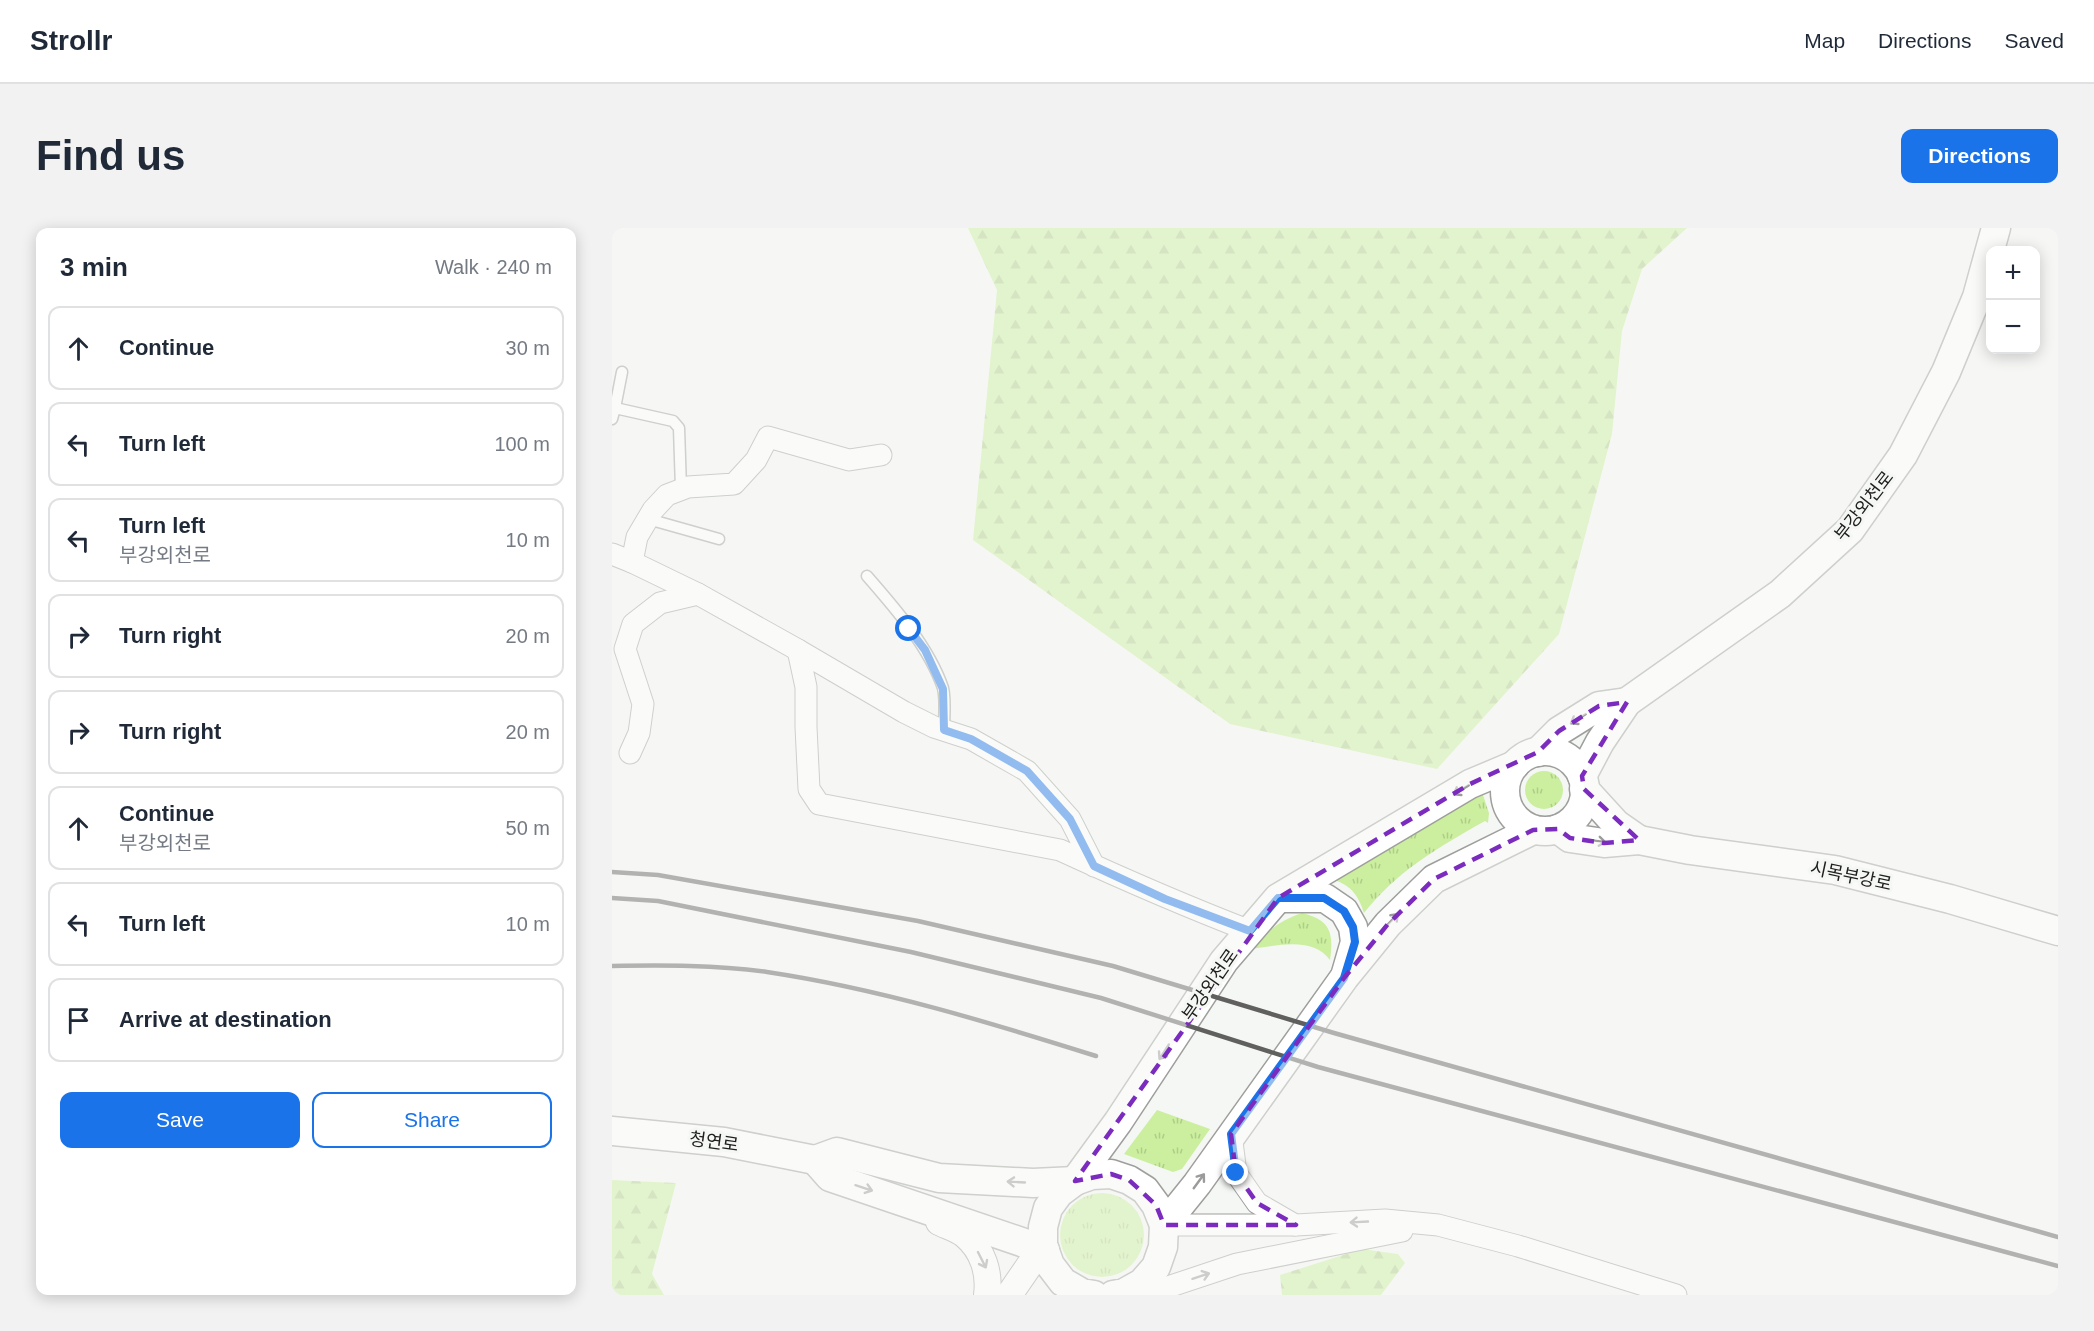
<!DOCTYPE html>
<html lang="en">
<head>
<meta charset="utf-8">
<style>
  :root { --surface:#fff; --page:#f2f2f3; --text:#1f2937; --muted:#747a83; --line:#e0e1e3; --accent:#1a73e8 }
  body { margin:0; font-family:Helvetica,"Noto Sans KR",sans-serif; background:var(--page); color:var(--text) }
  .controls { position:absolute; right:18px; top:18px; display:grid; overflow:hidden; border-radius:12px; box-shadow:0 3px 15px #0003 }
  .controls button { width:54px; height:54px; display:grid; place-items:center; padding:0; border:0; border-bottom:2px solid var(--line); background:var(--surface); color:var(--text); font:30px sans-serif }
  .stop { position:absolute; width:18px; height:18px; margin:-14px; border:4px solid #1a73e8; border-radius:50%; background:#fff }
  .stop.end { background:#1a73e8; border-color:#fff; box-shadow:0 2px 6px #0008 }
  .list { margin:0; padding:0; list-style:none }
  h2 { display:flex; justify-content:space-between; align-items:center; height:78px; margin:0; padding:0 24px; font-size:26px }
  h2 small { font-size:20px; font-weight:400; color:var(--muted) }
  .list li { display:grid; grid-template-columns:39px 1fr auto; gap:18px; align-items:center; box-sizing:border-box; height:84px; margin:0 12px 12px; padding:0 12px; border:2px solid var(--line); border-radius:12px }
  .list b { display:block; font-size:22px; white-space:nowrap }
  .list p { margin:0; font-size:20px; white-space:nowrap; color:var(--muted) }
  .list em { font-size:20px; font-style:normal; color:var(--muted) }
  .actions { display:flex; gap:12px; padding:18px 24px }
  .actions a { flex:1; padding:14px 0; border:2px solid var(--accent); border-radius:12px; text-align:center; font-size:21px; color:var(--accent) }
  .actions .main { background:var(--accent); color:#fff }
  .icon { flex:none; width:33px; height:33px; fill:none; stroke:currentColor; stroke-width:2; stroke-linecap:round; stroke-linejoin:round }
  .map { position:relative; flex:none; width:1446px; height:1067px; overflow:hidden; border-radius:12px }
  header { display:flex; align-items:center; gap:36px; box-sizing:border-box; height:84px; padding:0 30px; background:var(--surface); border-bottom:2px solid var(--line) }
  header strong { font-size:28px }
  nav { display:flex; gap:33px; margin-inline-start:auto; font-size:21px }
  .intro { display:flex; align-items:center; justify-content:space-between; box-sizing:border-box; height:144px; padding:0 36px }
  h1 { margin:0; font-size:42px }
  .button { padding:15px 27px; border-radius:12px; background:var(--accent); color:#fff; font-size:21px; font-weight:700 }
  main { display:flex; gap:36px; padding:0 36px }
  aside { flex:1; background:var(--surface); border-radius:12px; box-shadow:0 3px 15px #0003 }
  .map>svg:first-child { display:block }
  .grass { fill:url(#grass-tufts) }
  .forest { fill:url(#forest-firs) }
  .lines { fill:none; stroke-linecap:round; stroke-linejoin:round }
  .service-casing { stroke:#9e9f9c; stroke-width:13 }
  .minor-casing { stroke:#9e9f9c; stroke-width:23 }
  .tertiary-casing { stroke:#9e9f9c; stroke-width:28 }
  .secondary-casing { stroke:#9e9f9c; stroke-width:31 }
  .service { stroke:#fff; stroke-width:10 }
  .minor { stroke:#fff; stroke-width:21 }
  .tertiary { stroke:#fff; stroke-width:26 }
  .secondary { stroke:#fff; stroke-width:28 }
  .rail { stroke:#60615f; stroke-width:4.5 }
  .oneway { stroke:#9b9b9a }
  .route { stroke:#1a73e8; stroke-width:8 }
  .marked { fill:none; stroke:#7b2cbf; stroke-width:4.5; stroke-dasharray:12 8; stroke-linejoin:round }
  .labels { text-anchor:middle; stroke-width:6; stroke-linejoin:round; paint-order:stroke }
  .street-label { font-size:18px; fill:#20201f; stroke:#f5f7f4 }
</style>
</head>
<body>
<header>
<strong>Strollr</strong>
<nav><a>Map</a><a>Directions</a><a>Saved</a></nav>
</header>
<div class="intro"><h1>Find us</h1><a class="button">Directions</a></div>
<main>
<aside>
<h2>3 min<small>Walk · 240 m</small></h2>
<ul class="list">
<li><svg class="icon" aria-label="ahead" viewBox="0 0 24 24"><path d="M12 20V5M6 11l6-6 6 6"/></svg><div><b>Continue</b></div><em>30 m</em></li>
<li><svg class="icon" aria-label="left" viewBox="0 0 24 24"><path d="M17 20v-9H6M10 6l-5 5 5 5"/></svg><div><b>Turn left</b></div><em>100 m</em></li>
<li><svg class="icon" aria-label="left" viewBox="0 0 24 24"><path d="M17 20v-9H6M10 6l-5 5 5 5"/></svg><div><b>Turn left</b><p>부강외천로</p></div><em>10 m</em></li>
<li><svg class="icon" aria-label="right" viewBox="0 0 24 24"><path d="M7 20v-9h11M14 6l5 5-5 5"/></svg><div><b>Turn right</b></div><em>20 m</em></li>
<li><svg class="icon" aria-label="right" viewBox="0 0 24 24"><path d="M7 20v-9h11M14 6l5 5-5 5"/></svg><div><b>Turn right</b></div><em>20 m</em></li>
<li><svg class="icon" aria-label="ahead" viewBox="0 0 24 24"><path d="M12 20V5M6 11l6-6 6 6"/></svg><div><b>Continue</b><p>부강외천로</p></div><em>50 m</em></li>
<li><svg class="icon" aria-label="left" viewBox="0 0 24 24"><path d="M17 20v-9H6M10 6l-5 5 5 5"/></svg><div><b>Turn left</b></div><em>10 m</em></li>
<li><svg class="icon" aria-label="arrive" viewBox="0 0 24 24"><path d="M6 21V4h12l-3 4 3 4H6"/></svg><div><b>Arrive at destination</b></div></li>
</ul>
<div class="actions"><a class="main">Save</a><a>Share</a></div>
</aside>
<div class="map">
<svg width="1446" height="1067" viewBox="0 0 1446 1067">
  <defs>
    <pattern id="grass-tufts" width="24" height="20" patternUnits="userSpaceOnUse" patternTransform="scale(1.5)"><rect width="24" height="20" fill="#cbef9e"/><path d="M3 7l-1-3M5 7V3M7 7l1-3M15 17l-1-3M17 17v-4M19 17l1-3" fill="none" stroke="#aecd88"/></pattern>
    <pattern id="forest-firs" width="22" height="20" patternUnits="userSpaceOnUse" patternTransform="scale(1.5)"><rect width="22" height="20" fill="#cbef9e"/><path d="M5 1l3.5 6h-7zM16 11l3.5 6h-7z" fill="#aecd88"/></pattern>
  </defs>
  <rect width="100%" height="100%" fill="#f5f7f4"/>
  <g class="grass">
    <circle cx="932" cy="562" r="19"/>
    <path d="M862,565L871,567L877,585L876,595L873,593L864,598C819,624 785,644 752,685C746,666 738,656 718,651Z"/>
    <path d="M690,685C718,692 722,704 718,732C700,708 665,718 639,721C656,703 666,693 690,685Z"/>
    <polygon points="545,882 598,901 570,941 561,944 512,926"/>
    <circle cx="490" cy="1007" r="42"/>
  </g>
  <g class="forest">
    <polygon points="356,0 1075,0 1030,41 1010,103 1000,206 947,406 825,541 618,496 361,312 385,62"/>
    <polygon points="0,952 64,955 40,1046 52,1067 0,1067"/>
    <polygon points="750,1021 786,1026 793,1035 769,1067 670,1067 668,1047"/>
  </g>
  <g class="lines">
    <g class="service-casing">
      <g id="service">
        <polyline points="3,180 10,144"/>
        <polyline points="0,191 3,180 61,193 67,200 69,261"/>
        <polyline points="36,291 107,311"/>
        <path d="M255,348C283,380 317,419 331,460C334,472 332,489 332,502"/>
      </g>
    </g>
    <g class="minor-casing">
      <g id="minor">
        <polyline points="0,326 20,334"/>
        <polyline points="86,366 20,334 25,309 41,282 55,267 76,259 122,256 144,232 156,209 237,232 269,227"/>
        <polyline points="18,525 27,505 31,476 13,421 21,396 48,375 86,366 186,422"/>
        <path d="M482,638L458,591L415,543L359,511L322,499L292,484L186,422L194,459V499L197,561L207,576L448,622C511,651 573,678 638,703"/>
        <polyline points="619,906 624,945 645,975 683,997"/>
        <polyline points="552,997 684,997 773,992 826,997 906,1018 1064,1067"/>
        <polyline points="516,1065 550,1061 625,1036 790,1003"/>
      </g>
    </g>
    <g class="tertiary-casing">
      <g id="tertiary">
        <path d="M327,994C335,998 346,1001 353,1007C371,1022 378,1045 375,1067"/>
        <polyline points="397,1067 419,1035 433,1022"/>
      </g>
    </g>
    <g class="secondary-casing">
      <g id="secondary">
        <circle cx="933" cy="563" r="40"/>
        <polyline points="926,524 947,503 987,478 1015,474"/>
        <polyline points="970,548 988,514 1015,474 1168,366 1238,302 1291,227 1334,144 1365,69 1384,0"/>
        <polyline points="972,561 1004,596 1027,612"/>
        <polyline points="946,601 958,610 992,615 1027,612 1078,622 1223,642 1338,671 1446,703"/>
        <polyline points="667,670 713,670 732,683 741,699 743,714 734,745"/>
        <polyline points="0,903 112,914 203,932"/>
        <polyline points="203,932 225,924 327,950 421,955 463,953 480,947 499,946 517,952 533,962 544,977 552,997 551,1019 544,1039 530,1055 512,1065 501,1067"/>
        <polyline points="203,932 218,949 433,1022"/>
        <polyline points="552,997 585,956 732,750 776,696 822,651 921,602"/>
        <polyline points="482,1067 470,1065 451,1054 438,1037 431,1017 431,999 436,980 447,965 463,953 506,894 612,733 666,670 858,556 903,537"/>
      </g>
    </g>
    <use href="#service" class="service"/>
    <use href="#minor" class="minor"/>
    <use href="#tertiary" class="tertiary"/>
    <use href="#secondary" class="secondary"/>
    <g class="rail">
      <polyline points="0,644 46,647 306,693 501,738 722,805 1446,1009"/>
      <polyline points="0,670 46,673 299,724 489,770 706,839 1446,1038"/>
      <path d="M0,738C52,737 104,737 155,744C268,761 376,794 484,828"/>
    </g>
  </g>
  <defs><path id="oneway-shaft" d="M-6 0H5M1.5-3L5.5 0L1.5 3" fill="none" stroke-width="1.6" stroke-linecap="round" stroke-linejoin="round" transform="scale(1.5)"/></defs>
  <g class="oneway">
    <use href="#oneway-shaft" transform="translate(966 491) rotate(148)"/>
    <use href="#oneway-shaft" transform="translate(849 562) rotate(149)"/>
    <use href="#oneway-shaft" transform="translate(985 613) rotate(7)"/>
    <use href="#oneway-shaft" transform="translate(780 692) rotate(-46)"/>
    <use href="#oneway-shaft" transform="translate(552 824) rotate(123)"/>
    <use href="#oneway-shaft" transform="translate(587 953) rotate(-54)"/>
    <use href="#oneway-shaft" transform="translate(404 954) rotate(-177)"/>
    <use href="#oneway-shaft" transform="translate(252 960) rotate(18)"/>
    <use href="#oneway-shaft" transform="translate(747 994) rotate(177)"/>
    <use href="#oneway-shaft" transform="translate(370 1032) rotate(63)"/>
    <use href="#oneway-shaft" transform="translate(589 1048) rotate(-18)"/>
  </g>
  <g class="lines">
    <polyline class="route" points="297,401 313,422 331,461 332,502 359,511 415,543 458,591 482,638 553,671 638,703 666,670 712,670 732,683 741,699 743,714 732,750 619,906 624,945"/>
  </g>
  <path d="M0 0H1446V1067H0ZM1015,474L970,548L972,561L1027,612L992,615L958,610L946,601L921,602L822,651L776,696L732,750L619,906L624,945L645,975L684,997H552L544,977L517,952L499,946L463,953L666,670L858,556L926,524L947,503L987,478Z" fill="#f5f7f4" fill-opacity=".55" fill-rule="evenodd"/>
  <path class="marked" d="M1015,474L970,548L972,561L1027,612L992,615L958,610L946,601L921,602L822,651L776,696L732,750L619,906L624,945L645,975L684,997H552L544,977L517,952L499,946L463,953L666,670L858,556L926,524L947,503L987,478Z"/>
  <g class="labels">
    <g class="street-label">
      <text transform="translate(1252 278) rotate(-52)" y="6">부강외천로</text>
      <text transform="translate(1239 648) rotate(12)" y="6">시목부강로</text>
      <text transform="translate(598 757) rotate(-55)" y="6">부강외천로</text>
      <text transform="translate(102 914) rotate(8)" y="6">청연로</text>
    </g>
  </g>
</svg>
<div class="controls">
<button>+</button>
<button>−</button>
</div>
<div class="stop" style="left:297px;top:401px"></div>
<div class="stop end" style="left:624px;top:945px"></div>
</div>
</main>
</body>
</html>
